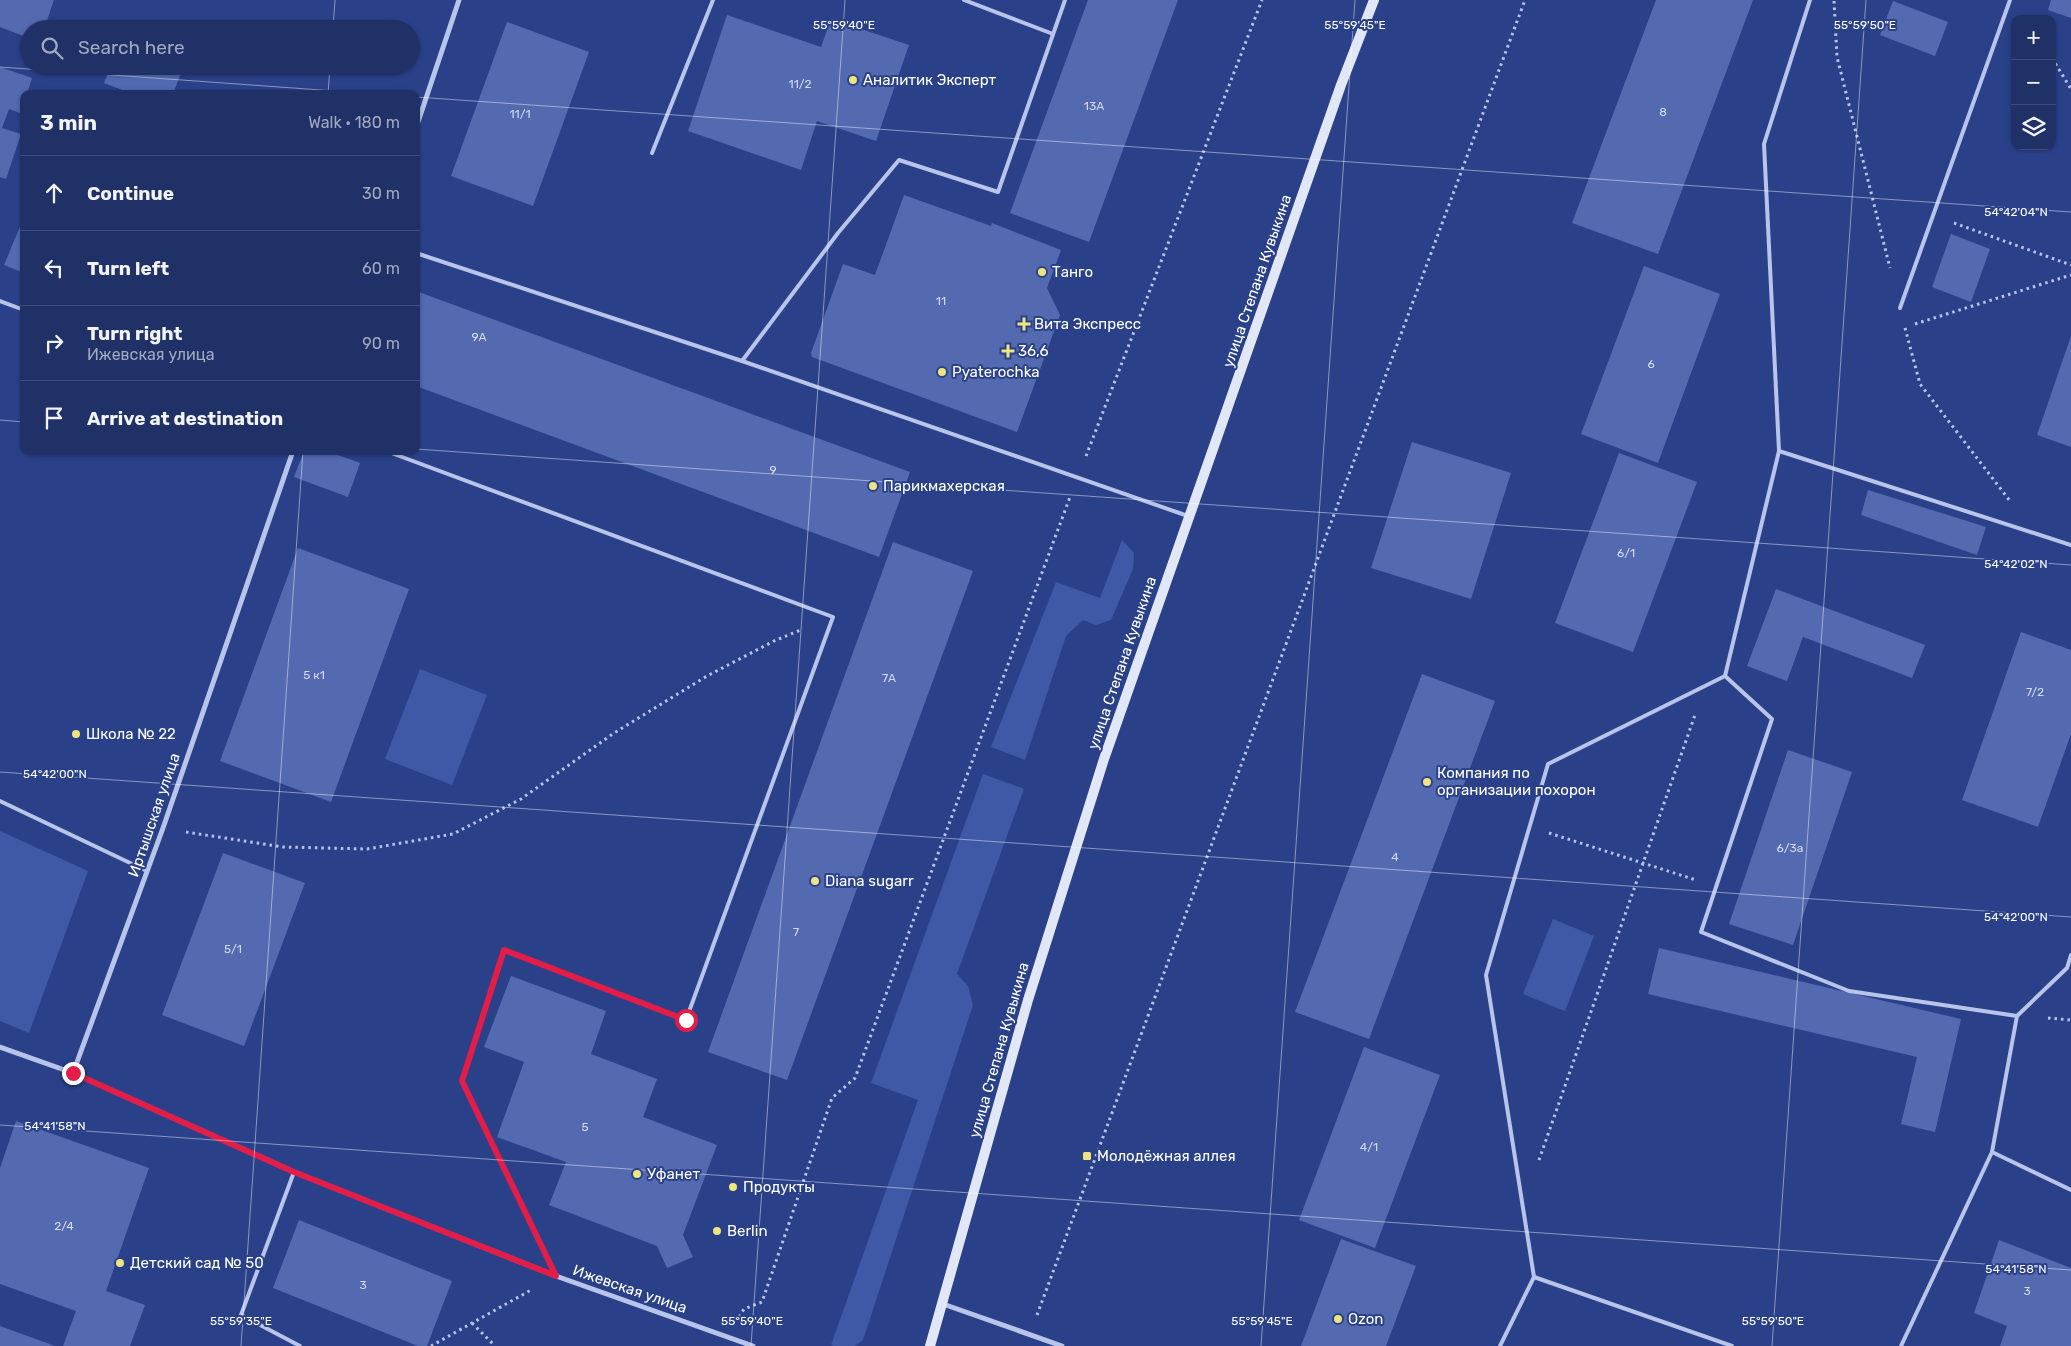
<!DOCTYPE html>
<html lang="en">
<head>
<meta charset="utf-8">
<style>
  :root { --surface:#203168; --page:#28396e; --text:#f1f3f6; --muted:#a2a9c0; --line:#3d4c7c }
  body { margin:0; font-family:Rubik,sans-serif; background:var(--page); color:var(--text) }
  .controls { position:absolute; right:15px; top:15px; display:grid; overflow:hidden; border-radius:10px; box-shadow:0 1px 4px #0004 }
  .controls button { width:45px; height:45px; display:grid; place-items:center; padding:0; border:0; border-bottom:1px solid var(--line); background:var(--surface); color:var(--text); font:25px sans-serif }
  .stop { position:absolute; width:15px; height:15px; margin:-11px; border:4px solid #e11d48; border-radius:50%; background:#fff }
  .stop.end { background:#e11d48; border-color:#fff; box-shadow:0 1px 5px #0008 }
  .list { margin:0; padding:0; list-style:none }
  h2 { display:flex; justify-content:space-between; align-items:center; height:65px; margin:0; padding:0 20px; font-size:21px }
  h2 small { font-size:16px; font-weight:400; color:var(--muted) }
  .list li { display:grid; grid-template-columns:32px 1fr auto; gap:15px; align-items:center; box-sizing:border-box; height:75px; padding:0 20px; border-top:1px solid var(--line) }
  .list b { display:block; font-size:19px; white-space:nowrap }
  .list p { margin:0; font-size:16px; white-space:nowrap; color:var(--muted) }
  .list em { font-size:16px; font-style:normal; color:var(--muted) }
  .icon { flex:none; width:28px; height:28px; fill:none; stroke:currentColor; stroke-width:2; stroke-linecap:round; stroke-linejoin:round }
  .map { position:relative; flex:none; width:2071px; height:1346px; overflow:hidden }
  .search { position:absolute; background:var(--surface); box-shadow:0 1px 4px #0004; left:20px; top:20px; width:400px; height:55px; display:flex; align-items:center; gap:12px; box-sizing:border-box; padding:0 18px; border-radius:28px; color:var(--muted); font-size:19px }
  .panel { position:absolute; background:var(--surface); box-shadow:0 1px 4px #0004; left:20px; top:90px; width:400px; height:365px; border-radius:10px }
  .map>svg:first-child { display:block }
  .green { fill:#3f59a6 }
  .building { fill:#536ab1 }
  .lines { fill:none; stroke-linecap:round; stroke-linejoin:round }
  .path { stroke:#b8c4e9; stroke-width:3; stroke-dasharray:2.5 4; stroke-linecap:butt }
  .service { stroke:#b8c4e9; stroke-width:4 }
  .minor { stroke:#b8c4e9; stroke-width:5 }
  .secondary { stroke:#e2e7f8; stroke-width:10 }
  .route { stroke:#e11d48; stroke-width:6 }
  .ticks { fill:none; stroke:#fff; stroke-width:1; stroke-opacity:0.45 }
  .poi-dot { fill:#efe580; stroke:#2a418a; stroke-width:2 }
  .labels { text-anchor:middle; stroke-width:4; stroke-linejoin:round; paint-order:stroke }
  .number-label { font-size:12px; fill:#d4daec }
  .poi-label { font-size:15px; fill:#fff; stroke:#2a418a; text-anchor:start }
  .street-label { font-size:15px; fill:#fff; stroke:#2a418a }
  .ticks-label { font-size:12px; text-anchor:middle; fill:#fff; stroke:#2a418a; stroke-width:4; stroke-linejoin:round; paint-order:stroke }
</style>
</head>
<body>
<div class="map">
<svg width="2071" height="1346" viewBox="0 0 2071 1346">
  <rect width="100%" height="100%" fill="#2a418a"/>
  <g class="green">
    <polygon points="1122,540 1134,553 1133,569 1111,620 1096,625 1083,620 1066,636 1025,760 991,747 1056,582 1100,598"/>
    <polygon points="420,669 487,695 452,785 385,759"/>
    <polygon points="983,774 1024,789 957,974 968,986 973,1005 863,1340 855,1346 833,1346 831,1345 918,1100 871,1083"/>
    <polygon points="0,831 88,871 29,1033 0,1021"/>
    <polygon points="1553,919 1594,936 1565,1011 1523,994"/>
  </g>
  <g class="building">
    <polygon points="0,0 54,0 44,29 29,29 29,38 0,27"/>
    <polygon points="1088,0 1178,0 1089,242 1010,213"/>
    <polygon points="1656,0 1753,0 1658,254 1572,223"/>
    <polygon points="2051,0 2071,0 2071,18 2048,10"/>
    <polygon points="1893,1 1948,22 1935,56 1880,35"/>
    <polygon points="727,15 821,47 831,19 909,45 876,141 817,121 801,170 688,131"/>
    <polygon points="507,22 589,52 533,206 451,176"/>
    <polygon points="111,66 181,66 183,67 173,94 133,94 104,83"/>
    <polygon points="0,67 32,78 27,94 24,94 24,103 20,113 9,109 2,128 21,134 6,179 0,177"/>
    <polygon points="904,195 991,226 992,223 1061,250 1047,288 1060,315 1017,432 812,357 811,353 843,264 875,275"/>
    <polygon points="24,217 24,273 4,265"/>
    <polygon points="1951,234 1990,249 1971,302 1932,287"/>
    <polygon points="1644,266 1720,294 1658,463 1581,434"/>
    <polygon points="416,291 910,472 879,557 416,386"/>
    <polygon points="2071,336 2071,447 2037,435"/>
    <polygon points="1412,442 1511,473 1471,599 1371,568"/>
    <polygon points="304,451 327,451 360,463 348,497 294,477"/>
    <polygon points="1619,453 1697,482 1633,652 1555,623"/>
    <polygon points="1868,490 1986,527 1977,555 1861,515"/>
    <polygon points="893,542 973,571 787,1080 708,1052"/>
    <polygon points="298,548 409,589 331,802 220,761"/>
    <polygon points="1776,589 1925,645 1912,678 1803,637 1787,681 1747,666"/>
    <polygon points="2021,632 2071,650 2071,734 2038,827 1962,800"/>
    <polygon points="1422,674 1495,701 1369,1039 1295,1012"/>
    <polygon points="1788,750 1852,772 1793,945 1729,924"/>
    <polygon points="223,853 305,883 244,1046 162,1015"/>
    <polygon points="1659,948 1961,1019 1935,1132 1901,1124 1917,1057 1648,994"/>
    <polygon points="511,976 606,1011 591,1054 657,1079 643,1117 717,1145 683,1235 693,1257 667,1268 657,1246 549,1205 566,1162 497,1137 524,1062 484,1047"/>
    <polygon points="1364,1047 1440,1075 1375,1248 1299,1220"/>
    <polygon points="16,1121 149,1168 106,1291 145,1305 130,1346 63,1346 76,1311 0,1284 0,1168"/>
    <polygon points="299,1220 452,1281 427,1346 418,1346 273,1288"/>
    <polygon points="1341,1239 1416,1266 1386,1346 1301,1346"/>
    <polygon points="1999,1240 2071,1268 2071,1346 2000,1346 2007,1326 1974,1313"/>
    <polygon points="0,1326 55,1346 0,1346"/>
  </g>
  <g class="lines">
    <g class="path">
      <polyline points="1834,1 1837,57 1890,268"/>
      <polyline points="2052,58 2071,89"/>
      <polyline points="1954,223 2071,265"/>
      <polyline points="1915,324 2071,275"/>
      <polyline points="1905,328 1920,384 2010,501"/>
      <polyline points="1086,456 1262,0"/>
      <polyline points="186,832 283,847 367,849 453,834 521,799 614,733 707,676 774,641 803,629"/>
      <polyline points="1549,833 1696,880"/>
      <polyline points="2048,1018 2071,1020"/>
      <polyline points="1539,1160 1695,715"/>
      <polyline points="1037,1315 1525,0"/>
      <polyline points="739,1317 744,1309 762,1302 832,1098 855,1078 1070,497"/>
      <polyline points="472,1323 495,1346"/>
      <polyline points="431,1346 531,1290"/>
    </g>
    <g class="service">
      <polyline points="964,0 1053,34"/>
      <polyline points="652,153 713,0"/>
      <polyline points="416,253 742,361 1188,516"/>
      <polyline points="0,301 24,310"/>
      <polyline points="1900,308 2010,0"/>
      <polyline points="742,361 838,233 899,160 998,192 1065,0"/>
      <polyline points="386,451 833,617 686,1020 504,950 462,1081 556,1276"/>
      <polyline points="1779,451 2071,545"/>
      <polyline points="1725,676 1772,719 1701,932 1849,991 2017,1016"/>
      <polyline points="0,801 147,871"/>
      <polyline points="1992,1152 2017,1016 2067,968 2071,955"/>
      <polyline points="294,1172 241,1315 300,1346"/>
      <polyline points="1534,1277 1486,975 1548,764 1725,676 1779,451 1764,144 1810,0"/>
      <polyline points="1500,1346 1534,1277 1732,1346"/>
      <polyline points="1901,1346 1992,1152 2071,1190"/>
    </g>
    <g class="minor">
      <polyline points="416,128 459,0"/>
      <polyline points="0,1047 73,1073 294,1172 556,1276 753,1346"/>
      <polyline points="73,1073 163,828 293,451"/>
      <polyline points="943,1304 1062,1346"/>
    </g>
    <polyline class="secondary" points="930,1346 1028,1000 1104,759 1341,85 1374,0"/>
  </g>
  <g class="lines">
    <polyline class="route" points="73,1073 294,1172 556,1276 462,1081 504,950 686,1020"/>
  </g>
  <path class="ticks" d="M333,29L335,0M0,67L377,94M328,94L330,66M416,97L2071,212M0,420L24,422M416,449L2071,565M0,772L2071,917M0,1125L2071,1270M241,1346L303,451M751,1346L845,0M1261,1346L1355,0M1772,1346L1866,0"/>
  <g class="poi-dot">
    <circle cx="853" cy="80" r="5"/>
    <circle cx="1042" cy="272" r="5"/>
    <path d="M1021.5 316.5h5v5h5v5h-5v5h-5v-5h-5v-5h5z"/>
    <path d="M1005.5 343.5h5v5h5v5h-5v5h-5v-5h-5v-5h5z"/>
    <circle cx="942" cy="372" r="5"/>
    <circle cx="873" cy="486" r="5"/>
    <circle cx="76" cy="734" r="5"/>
    <circle cx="1427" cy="782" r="5"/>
    <circle cx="815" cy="881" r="5"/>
    <rect x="1082" y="1151" width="10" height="10" rx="2.5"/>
    <circle cx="637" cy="1174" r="5"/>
    <circle cx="733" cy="1187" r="5"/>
    <circle cx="717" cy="1231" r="5"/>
    <circle cx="120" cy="1263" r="5"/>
    <circle cx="1338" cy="1319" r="5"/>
  </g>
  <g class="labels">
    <g class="number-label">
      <text x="800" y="88">11/2</text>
      <text x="1094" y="110">13А</text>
      <text x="1663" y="116">8</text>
      <text x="520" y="118">11/1</text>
      <text x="941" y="305">11</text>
      <text x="479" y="341">9А</text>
      <text x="1651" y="368">6</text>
      <text x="773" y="474">9</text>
      <text x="1626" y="557">6/1</text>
      <text x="314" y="679">5 к1</text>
      <text x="889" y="682">7А</text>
      <text x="2035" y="696">7/2</text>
      <text x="1790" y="852">6/3а</text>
      <text x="1395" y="861">4</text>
      <text x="796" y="936">7</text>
      <text x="233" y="953">5/1</text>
      <text x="585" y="1131">5</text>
      <text x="1369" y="1151">4/1</text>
      <text x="64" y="1230">2/4</text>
      <text x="363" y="1289">3</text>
      <text x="2027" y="1295">3</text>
    </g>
    <g class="poi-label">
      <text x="863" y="85">Аналитик Эксперт</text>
      <text x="1052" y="277">Танго</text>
      <text x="1034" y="329">Вита Экспресс</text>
      <text x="1018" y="356">36,6</text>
      <text x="952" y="377">Pyaterochka</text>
      <text x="883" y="491">Парикмахерская</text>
      <text x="86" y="739">Школа № 22</text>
      <text x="1437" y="778">Компания по<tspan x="1437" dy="17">организации похорон</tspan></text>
      <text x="825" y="886">Diana sugarr</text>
      <text x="1097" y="1161">Молодёжная аллея</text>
      <text x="647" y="1179">Уфанет</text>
      <text x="743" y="1192">Продукты</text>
      <text x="727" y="1236">Berlin</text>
      <text x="130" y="1268">Детский сад № 50</text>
      <text x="1348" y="1324">Ozon</text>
    </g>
    <g class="street-label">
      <text transform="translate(1257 281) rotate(-71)" y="5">улица Степана Кувыкина</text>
      <text transform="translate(1122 663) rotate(-71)" y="5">улица Степана Кувыкина</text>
      <text transform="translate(154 815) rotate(-71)" y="5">Иртышская улица</text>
      <text transform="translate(999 1050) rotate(-74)" y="5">улица Степана Кувыкина</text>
      <text transform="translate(630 1289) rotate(19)" y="5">Ижевская улица</text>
    </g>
  </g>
  <g class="ticks-label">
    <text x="844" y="29">55°59'40"E</text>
    <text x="1355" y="29">55°59'45"E</text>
    <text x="1865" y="29">55°59'50"E</text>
    <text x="2016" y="216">54°42'04"N</text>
    <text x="2016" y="568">54°42'02"N</text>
    <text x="55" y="778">54°42'00"N</text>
    <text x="2016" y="921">54°42'00"N</text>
    <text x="55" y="1130">54°41'58"N</text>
    <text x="2016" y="1273">54°41'58"N</text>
    <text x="241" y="1325">55°59'35"E</text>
    <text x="752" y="1325">55°59'40"E</text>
    <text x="1262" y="1325">55°59'45"E</text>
    <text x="1773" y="1325">55°59'50"E</text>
  </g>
</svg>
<div class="controls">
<button>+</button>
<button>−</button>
<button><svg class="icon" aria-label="layers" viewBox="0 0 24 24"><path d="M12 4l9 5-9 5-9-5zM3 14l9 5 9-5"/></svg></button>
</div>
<div class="stop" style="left:686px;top:1020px"></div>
<div class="stop end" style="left:73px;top:1073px"></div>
<div class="search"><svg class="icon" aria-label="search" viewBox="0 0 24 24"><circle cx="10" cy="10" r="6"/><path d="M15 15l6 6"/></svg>Search here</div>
<section class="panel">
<h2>3 min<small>Walk · 180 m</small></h2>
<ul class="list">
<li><svg class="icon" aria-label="ahead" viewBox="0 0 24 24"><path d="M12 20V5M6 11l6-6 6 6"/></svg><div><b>Continue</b></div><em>30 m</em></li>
<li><svg class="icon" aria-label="left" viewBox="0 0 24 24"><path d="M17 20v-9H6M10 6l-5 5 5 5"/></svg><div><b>Turn left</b></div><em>60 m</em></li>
<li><svg class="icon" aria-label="right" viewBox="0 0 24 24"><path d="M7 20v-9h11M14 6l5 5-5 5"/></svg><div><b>Turn right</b><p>Ижевская улица</p></div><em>90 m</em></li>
<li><svg class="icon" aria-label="arrive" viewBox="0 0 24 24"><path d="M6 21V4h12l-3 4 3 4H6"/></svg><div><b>Arrive at destination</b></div></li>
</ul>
</section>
</div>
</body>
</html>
